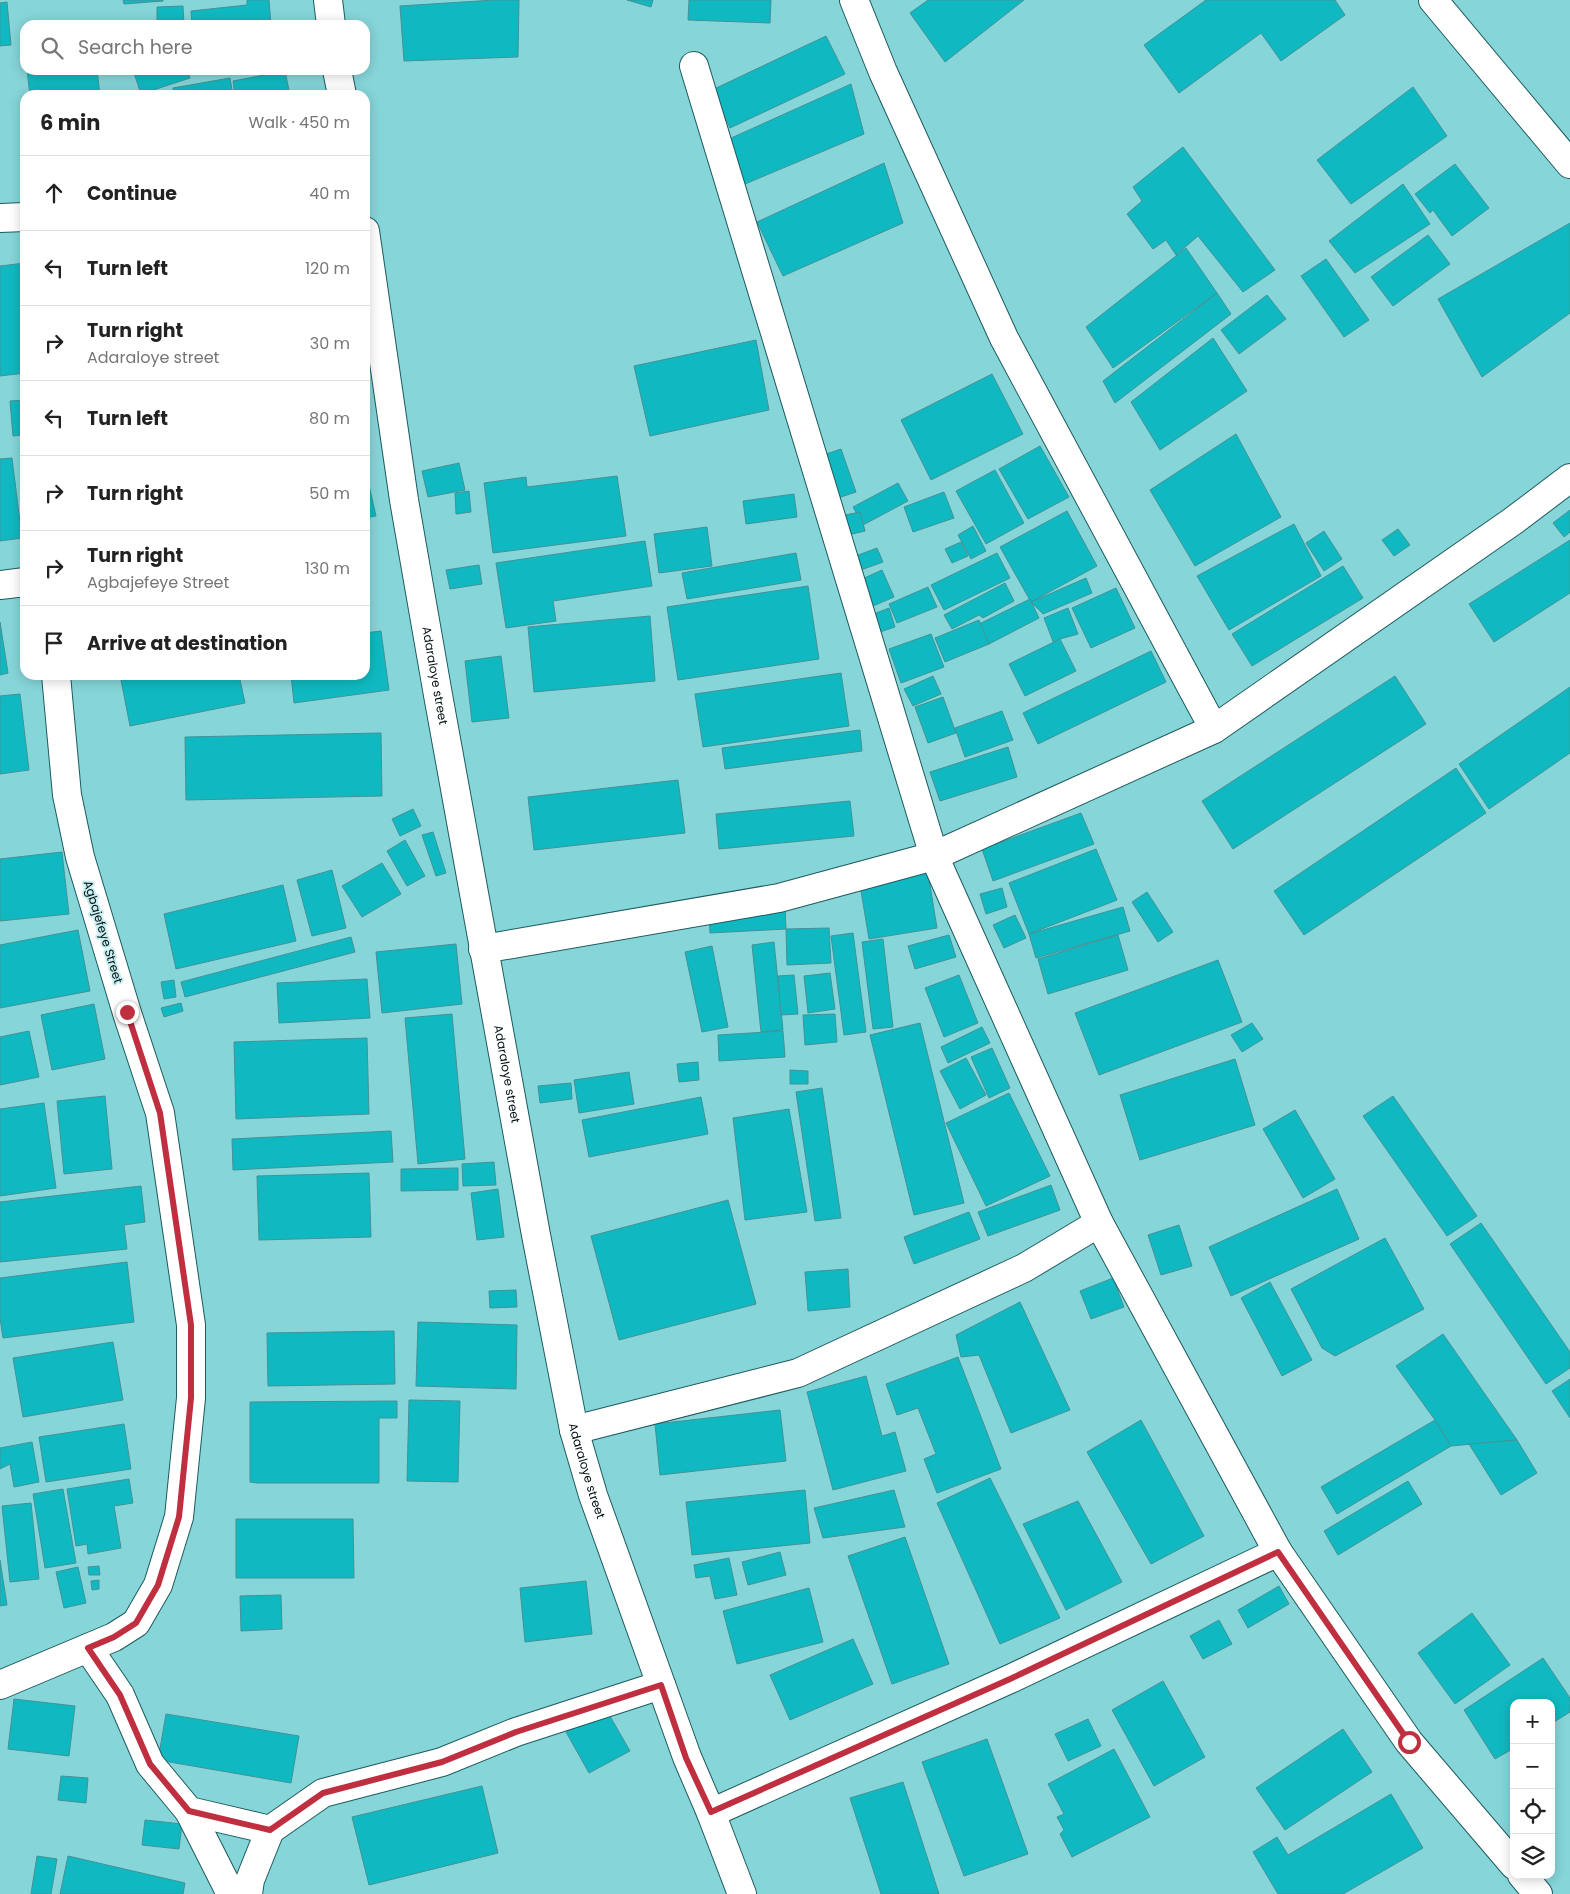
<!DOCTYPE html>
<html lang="en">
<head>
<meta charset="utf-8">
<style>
  :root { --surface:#fff; --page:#f6f6f6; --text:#222; --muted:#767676; --line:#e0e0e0 }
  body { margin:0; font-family:Poppins,sans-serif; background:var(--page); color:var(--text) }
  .controls { position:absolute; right:15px; bottom:15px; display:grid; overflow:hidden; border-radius:10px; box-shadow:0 2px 12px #0003 }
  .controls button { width:45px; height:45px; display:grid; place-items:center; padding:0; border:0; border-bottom:1px solid var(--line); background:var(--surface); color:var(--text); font:25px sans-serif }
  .stop { position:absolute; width:15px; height:15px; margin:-11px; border:4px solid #c02f40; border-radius:50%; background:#fff }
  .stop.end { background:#c02f40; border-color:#fff; box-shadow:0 1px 5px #0008 }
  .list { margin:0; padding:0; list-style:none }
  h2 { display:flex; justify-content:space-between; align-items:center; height:65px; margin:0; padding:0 20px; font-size:21px }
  h2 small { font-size:16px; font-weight:400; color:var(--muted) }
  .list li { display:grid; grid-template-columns:32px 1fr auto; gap:15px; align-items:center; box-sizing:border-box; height:75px; padding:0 20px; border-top:1px solid var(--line) }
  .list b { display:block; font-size:19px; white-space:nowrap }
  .list p { margin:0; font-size:16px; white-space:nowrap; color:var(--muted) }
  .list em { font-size:16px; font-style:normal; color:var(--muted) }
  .icon { flex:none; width:28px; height:28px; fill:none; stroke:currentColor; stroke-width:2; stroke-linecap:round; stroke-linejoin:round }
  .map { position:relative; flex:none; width:1570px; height:1894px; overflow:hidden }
  .search { position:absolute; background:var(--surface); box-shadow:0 2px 12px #0003; left:20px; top:20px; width:350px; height:55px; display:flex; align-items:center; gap:12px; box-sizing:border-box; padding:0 18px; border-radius:15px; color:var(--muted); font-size:19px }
  .panel { position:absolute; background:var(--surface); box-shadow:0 2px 12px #0003; left:20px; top:90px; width:350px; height:590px; border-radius:15px }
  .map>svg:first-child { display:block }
  .building { fill:#10b9c1; stroke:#429296 }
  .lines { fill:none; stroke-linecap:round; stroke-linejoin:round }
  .minor-casing { stroke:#1d5b5e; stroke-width:30 }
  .major-casing { stroke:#1d5b5e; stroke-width:30 }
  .minor { stroke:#fff; stroke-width:28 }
  .major { stroke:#fff; stroke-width:28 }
  .route { stroke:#c02f40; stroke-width:6 }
  .labels { text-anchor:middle; stroke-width:4; stroke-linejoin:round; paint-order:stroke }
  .street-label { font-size:12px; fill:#000f11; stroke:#c9eef0 }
</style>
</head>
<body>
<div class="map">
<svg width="1570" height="1894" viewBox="0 0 1570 1894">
  <rect width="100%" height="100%" fill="#86d5d9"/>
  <g class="building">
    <polygon points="123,0 163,0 163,1 124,4"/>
    <polygon points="247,0 269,0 271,25 192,25 191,11 247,5"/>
    <polygon points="494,0 519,0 518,57 404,61 400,6"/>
    <polygon points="627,0 653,0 651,7"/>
    <polygon points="689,0 771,0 770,23 688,20"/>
    <polygon points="928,0 1024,0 945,62 910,13"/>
    <polygon points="1206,0 1335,0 1345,15 1281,61 1261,33 1179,93 1144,45"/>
    <polygon points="7,2 11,45 0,46 0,3"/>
    <polygon points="183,6 184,25 157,25 157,7"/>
    <polygon points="826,36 845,74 730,128 712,90"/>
    <polygon points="27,70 97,70 100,95 30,95"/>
    <polygon points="143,70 187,70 190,78 141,94 134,73"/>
    <polygon points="285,71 290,95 235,95 233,81"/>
    <polygon points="230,78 233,95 174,95 173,88"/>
    <polygon points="851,84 864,134 745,184 729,139"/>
    <polygon points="1413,87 1447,136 1351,204 1317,160"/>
    <polygon points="1183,147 1275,270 1243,292 1198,236 1176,255 1166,240 1153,249 1127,214 1142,201 1133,187"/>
    <polygon points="884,163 903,223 783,276 757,222"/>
    <polygon points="1455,164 1489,208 1452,236 1433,210 1430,213 1415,194"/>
    <polygon points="1403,184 1430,224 1355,273 1329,241"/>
    <polygon points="1570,223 1570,313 1482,377 1438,299"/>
    <polygon points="1428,235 1450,264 1393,306 1371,277"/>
    <polygon points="1186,248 1217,293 1113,368 1086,327"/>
    <polygon points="1326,259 1369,320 1344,337 1301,276"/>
    <polygon points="25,263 25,373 0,376 0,266"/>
    <polygon points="1217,293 1231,314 1115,403 1103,381"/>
    <polygon points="1267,295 1286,319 1239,354 1221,330"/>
    <polygon points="1213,338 1247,391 1160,450 1131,402"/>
    <polygon points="756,340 769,410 650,436 634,366"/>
    <polygon points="992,374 1023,434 931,480 901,420"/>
    <polygon points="25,400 25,435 13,436 10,401"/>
    <polygon points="1236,434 1281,517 1195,566 1150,490"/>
    <polygon points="1040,446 1069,497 1028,519 999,469"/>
    <polygon points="841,449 856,492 832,500 817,457"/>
    <polygon points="12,458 22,538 0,541 0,459"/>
    <polygon points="459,463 465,490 428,497 422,471"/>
    <polygon points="365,468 376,516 365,518"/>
    <polygon points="995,470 1024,523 986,544 956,491"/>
    <polygon points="617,476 626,536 493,553 484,483 526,477 527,487"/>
    <polygon points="898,483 908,501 863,525 853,507"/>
    <polygon points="469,491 471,512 456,514 455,493"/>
    <polygon points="944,492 954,518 913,532 904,507"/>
    <polygon points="794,494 797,517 746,524 743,501"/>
    <polygon points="1570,510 1570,532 1564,537 1553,523"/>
    <polygon points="1067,511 1097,566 1031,602 1000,547"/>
    <polygon points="860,512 865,531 844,536 840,516"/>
    <polygon points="1294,524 1321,576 1229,630 1197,576"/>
    <polygon points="973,526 986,551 971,559 958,535"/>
    <polygon points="707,527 712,566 659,573 654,534"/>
    <polygon points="1398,529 1410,545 1394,556 1382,540"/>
    <polygon points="1324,531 1342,559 1324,571 1306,543"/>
    <polygon points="1570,540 1570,593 1494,642 1469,604"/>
    <polygon points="645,541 652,586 553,601 556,621 506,628 496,563"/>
    <polygon points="961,542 968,556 952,563 945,549"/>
    <polygon points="877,548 883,562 858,571 853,557"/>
    <polygon points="796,553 801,580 687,599 682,573"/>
    <polygon points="997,553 1010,578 944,610 931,585"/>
    <polygon points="479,565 482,584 450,589 446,570"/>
    <polygon points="1343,566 1363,598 1252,666 1232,634"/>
    <polygon points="882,570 894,597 873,606 860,580"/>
    <polygon points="1086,578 1092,593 1043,614 1031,602"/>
    <polygon points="1005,583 1014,601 983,618 979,615 952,629 944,615"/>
    <polygon points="808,586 819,659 678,680 667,607"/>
    <polygon points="928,587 937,607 897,623 889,604"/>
    <polygon points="1116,588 1135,628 1091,648 1072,608"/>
    <polygon points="1030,599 1039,618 989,644 979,624"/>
    <polygon points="889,608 895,627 877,633 871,615"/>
    <polygon points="1068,608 1078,634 1060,639 1054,644 1044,618"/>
    <polygon points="650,616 655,681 534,692 528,627"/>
    <polygon points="979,620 989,644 945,662 935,638"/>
    <polygon points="0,622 8,673 0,675"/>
    <polygon points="381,631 389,690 294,703 291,675 365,675 365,633"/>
    <polygon points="931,634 944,667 901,683 889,649"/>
    <polygon points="1060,639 1076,671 1025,696 1009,664"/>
    <polygon points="1151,651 1166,682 1038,744 1023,713"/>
    <polygon points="501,656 509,718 472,722 465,661"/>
    <polygon points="841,673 849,726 703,747 695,694"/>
    <polygon points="120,675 239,675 245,703 130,726"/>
    <polygon points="933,676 941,694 913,706 904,689"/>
    <polygon points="1395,676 1426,724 1233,849 1202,801"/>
    <polygon points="1570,687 1570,753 1489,809 1459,764"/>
    <polygon points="20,694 29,770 0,774 0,696"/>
    <polygon points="943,697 956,733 928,743 915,707"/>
    <polygon points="1002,711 1013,740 965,757 955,728"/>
    <polygon points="860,730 862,751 725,769 722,748"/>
    <polygon points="381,733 382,796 186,800 185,737"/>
    <polygon points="1008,747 1017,777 940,801 930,772"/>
    <polygon points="1456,768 1486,813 1304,935 1274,891"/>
    <polygon points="678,780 685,833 534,850 528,797"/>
    <polygon points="850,801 854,836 719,849 716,814"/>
    <polygon points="413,809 421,826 400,836 392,819"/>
    <polygon points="1081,813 1094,844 993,881 982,849"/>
    <polygon points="433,832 446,873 436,876 422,835"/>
    <polygon points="405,840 425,876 407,886 387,851"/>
    <polygon points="1096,849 1117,900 1029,934 1009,883"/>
    <polygon points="62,852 69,914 0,921 0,859"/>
    <polygon points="382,863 401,894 362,917 342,886"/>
    <polygon points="927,867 937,928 869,939 859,879"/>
    <polygon points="332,870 346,928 312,936 297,880"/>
    <polygon points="283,885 296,941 176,969 164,914"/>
    <polygon points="1002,888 1007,907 986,914 980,894"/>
    <polygon points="1147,892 1173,932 1158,942 1132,902"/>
    <polygon points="785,907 786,929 710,933 709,911"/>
    <polygon points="1123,907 1130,931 1036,958 1029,934"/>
    <polygon points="1015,915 1026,938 1004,948 993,925"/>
    <polygon points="829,928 831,963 787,965 786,929"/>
    <polygon points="78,930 90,991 0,1008 0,945"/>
    <polygon points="853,933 866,1032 844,1035 831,936"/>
    <polygon points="949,935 956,957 915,969 908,946"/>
    <polygon points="1118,935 1128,970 1048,994 1038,959"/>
    <polygon points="351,937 355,952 185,997 181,982"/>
    <polygon points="883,939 893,1027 873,1029 862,942"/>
    <polygon points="774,942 783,1030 761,1032 752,945"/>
    <polygon points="456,944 462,1004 382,1013 376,952"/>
    <polygon points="712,946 728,1027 702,1032 685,952"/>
    <polygon points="1218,960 1242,1022 1099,1075 1075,1013"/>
    <polygon points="830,973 835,1009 808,1013 804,976"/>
    <polygon points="794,975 798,1014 781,1015 778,976"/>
    <polygon points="959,975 978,1023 944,1037 925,988"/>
    <polygon points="367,979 370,1018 279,1023 277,983"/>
    <polygon points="174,980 176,997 164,999 161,982"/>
    <polygon points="181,1003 183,1011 164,1017 161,1008"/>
    <polygon points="94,1004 105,1059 52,1070 41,1015"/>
    <polygon points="452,1014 465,1159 418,1164 405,1018"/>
    <polygon points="835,1014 837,1042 805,1045 803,1015"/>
    <polygon points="920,1023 964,1203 914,1215 870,1035"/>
    <polygon points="1252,1023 1263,1039 1242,1052 1231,1035"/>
    <polygon points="982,1027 990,1043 948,1063 941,1047"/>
    <polygon points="29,1031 39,1077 0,1085 0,1037"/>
    <polygon points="783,1031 785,1057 719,1061 718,1035"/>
    <polygon points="367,1038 369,1114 236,1119 234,1042"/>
    <polygon points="992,1048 1010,1088 989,1098 971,1057"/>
    <polygon points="966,1058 986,1095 960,1109 940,1071"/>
    <polygon points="1235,1059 1255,1125 1140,1160 1120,1095"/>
    <polygon points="698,1062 699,1080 679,1082 677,1064"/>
    <polygon points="790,1070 808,1071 808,1084 790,1084"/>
    <polygon points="629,1072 634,1104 579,1113 574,1080"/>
    <polygon points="571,1083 572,1099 540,1103 538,1086"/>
    <polygon points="822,1088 841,1218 815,1221 796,1092"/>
    <polygon points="1009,1093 1050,1176 986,1206 946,1123"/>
    <polygon points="105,1096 112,1169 64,1174 57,1101"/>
    <polygon points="1393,1096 1477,1216 1447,1236 1363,1116"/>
    <polygon points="701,1097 708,1134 589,1157 582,1120"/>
    <polygon points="44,1103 56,1188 0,1196 0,1109"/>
    <polygon points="789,1109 807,1212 745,1220 733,1118"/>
    <polygon points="1295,1110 1335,1179 1303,1198 1263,1129"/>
    <polygon points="391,1131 393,1162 233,1170 232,1139"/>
    <polygon points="494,1162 496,1185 463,1186 462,1164"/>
    <polygon points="458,1168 458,1190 401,1191 401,1169"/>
    <polygon points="369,1173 371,1237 259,1240 257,1176"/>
    <polygon points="1051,1185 1060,1210 988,1236 978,1212"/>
    <polygon points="141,1186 145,1222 124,1225 127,1249 0,1262 0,1202"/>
    <polygon points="498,1189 504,1237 477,1240 471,1193"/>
    <polygon points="1337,1189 1359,1239 1231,1296 1209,1247"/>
    <polygon points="728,1200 756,1304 619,1340 591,1236"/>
    <polygon points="969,1212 980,1239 914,1264 904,1237"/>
    <polygon points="1481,1223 1570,1352 1570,1368 1546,1384 1450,1244"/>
    <polygon points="1179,1225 1192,1266 1161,1275 1148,1235"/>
    <polygon points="1385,1238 1424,1309 1335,1356 1322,1348 1291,1289"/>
    <polygon points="127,1262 134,1322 3,1338 0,1318 0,1278"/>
    <polygon points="848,1269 850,1307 808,1311 805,1272"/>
    <polygon points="1113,1278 1124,1307 1091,1319 1080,1291"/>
    <polygon points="1270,1282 1312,1360 1282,1376 1241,1298"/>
    <polygon points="516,1290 517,1307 490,1308 489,1291"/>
    <polygon points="1020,1302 1070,1410 1011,1433 979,1355 961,1357 956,1335"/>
    <polygon points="418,1322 517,1325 516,1389 416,1386"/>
    <polygon points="394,1331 395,1384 268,1386 267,1333"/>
    <polygon points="1443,1334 1517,1440 1451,1446 1435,1420 1396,1366"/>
    <polygon points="113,1342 123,1400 23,1417 13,1358"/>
    <polygon points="958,1357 1001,1469 937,1493 924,1459 936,1454 918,1408 897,1415 886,1384"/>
    <polygon points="866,1376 882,1436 895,1432 906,1471 833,1490 807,1392"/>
    <polygon points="1570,1379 1570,1418 1552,1391"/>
    <polygon points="409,1400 460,1401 458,1482 407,1481"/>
    <polygon points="397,1401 397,1418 379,1418 379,1483 257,1483 250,1482 250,1402"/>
    <polygon points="780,1410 786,1461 660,1475 655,1424"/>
    <polygon points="1141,1420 1204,1536 1151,1564 1087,1452"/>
    <polygon points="1435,1420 1451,1446 1337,1514 1321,1487"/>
    <polygon points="124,1424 131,1469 46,1482 39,1437"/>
    <polygon points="1517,1440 1537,1473 1501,1495 1469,1444"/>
    <polygon points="32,1442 39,1482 14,1487 10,1464 0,1469 0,1448"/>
    <polygon points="990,1478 1060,1618 1000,1644 937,1503"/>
    <polygon points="129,1479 133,1503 114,1506 121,1548 88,1554 87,1544 76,1546 67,1489"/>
    <polygon points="1408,1481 1422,1504 1338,1555 1324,1531"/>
    <polygon points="63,1489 76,1563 45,1568 33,1494"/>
    <polygon points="805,1490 810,1543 692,1555 686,1502"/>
    <polygon points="894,1490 905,1527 823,1538 814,1508"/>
    <polygon points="1078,1501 1122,1582 1066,1610 1023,1524"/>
    <polygon points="31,1503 39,1579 10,1582 2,1506"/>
    <polygon points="236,1519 353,1519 354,1578 236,1578"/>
    <polygon points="905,1537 949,1664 892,1684 848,1556"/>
    <polygon points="780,1552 786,1575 748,1585 742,1562"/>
    <polygon points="729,1558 737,1595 715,1599 710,1576 696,1578 694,1565"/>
    <polygon points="0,1560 7,1605 0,1606"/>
    <polygon points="99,1566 100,1575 89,1575 88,1567"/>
    <polygon points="78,1567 86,1603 64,1608 56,1572"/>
    <polygon points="99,1580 99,1589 92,1590 91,1581"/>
    <polygon points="586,1581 592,1634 525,1642 520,1588"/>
    <polygon points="1279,1586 1289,1604 1248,1628 1238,1610"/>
    <polygon points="809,1588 823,1642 737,1664 723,1611"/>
    <polygon points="281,1595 282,1629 241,1631 240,1596"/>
    <polygon points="1472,1613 1510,1665 1455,1704 1418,1653"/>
    <polygon points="1219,1620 1232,1644 1203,1659 1190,1636"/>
    <polygon points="853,1639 873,1684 790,1720 770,1675"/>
    <polygon points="1543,1658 1570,1698 1570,1712 1551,1724 1551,1703 1514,1703 1514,1748 1495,1759 1464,1710"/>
    <polygon points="1163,1681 1205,1757 1154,1786 1112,1710"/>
    <polygon points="14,1699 75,1706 69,1756 8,1749"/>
    <polygon points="607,1711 630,1751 589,1773 566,1732"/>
    <polygon points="166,1714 299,1736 291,1783 158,1760"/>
    <polygon points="1088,1719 1101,1746 1068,1761 1055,1734"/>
    <polygon points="1343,1729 1372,1772 1285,1830 1256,1788"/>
    <polygon points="987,1739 1028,1854 964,1876 922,1762"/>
    <polygon points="1114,1749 1150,1817 1072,1857 1060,1834 1064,1830 1057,1817 1064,1814 1048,1784"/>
    <polygon points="61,1776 88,1778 86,1803 58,1800"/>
    <polygon points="903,1782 939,1894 881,1894 850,1798"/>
    <polygon points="482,1786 498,1853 369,1885 352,1817"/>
    <polygon points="1391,1794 1423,1848 1343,1894 1278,1894 1253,1852 1277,1837 1288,1855"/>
    <polygon points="145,1820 182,1824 179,1849 142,1845"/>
    <polygon points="37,1856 57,1859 51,1894 31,1894"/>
    <polygon points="68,1856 185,1883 183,1894 60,1894"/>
  </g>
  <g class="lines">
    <g class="minor-casing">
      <g id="minor">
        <polyline points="328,0 331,25"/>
        <polyline points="854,0 883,72 1004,338 1214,729"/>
        <polyline points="694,66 934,856 1099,1223 1278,1552 1409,1742 1514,1865"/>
        <polyline points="337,70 342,95"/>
        <polyline points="0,218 25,217"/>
        <path id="s1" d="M365,231L404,500L438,695L536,1235L574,1430L593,1495L687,1757L711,1813L742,1894"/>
        <polyline points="0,585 25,582"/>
        <polyline points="483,949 779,898 934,856 1214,729 1513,521 1570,478"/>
        <polyline points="574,1430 798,1373 1024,1268 1099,1223"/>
        <polyline points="88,1648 120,1695 150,1764 189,1811 270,1830"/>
        <polyline points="0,1685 114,1637 136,1623 158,1585 179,1517 191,1398 191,1325 160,1113 127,1013 80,857 67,795 56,675"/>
        <polyline points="189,1811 231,1894"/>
        <polyline points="711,1813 1010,1679 1278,1552"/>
        <polyline points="1522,1875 1538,1894"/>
        <polyline points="248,1894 250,1880 270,1830 323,1793 442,1762 516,1732 661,1685"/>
      </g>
    </g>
    <g class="major-casing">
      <polyline id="major" points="1433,0 1570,164"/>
    </g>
    <use href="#minor" class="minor"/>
    <use href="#major" class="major"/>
  </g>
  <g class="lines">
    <polyline class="route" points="127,1012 160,1113 191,1325 191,1398 179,1517 158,1585 136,1623 114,1637 88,1648 120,1695 150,1764 189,1811 270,1830 323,1793 442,1762 516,1732 661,1685 686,1758 711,1812 1010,1679 1278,1552 1409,1742"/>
  </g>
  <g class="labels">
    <g class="street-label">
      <text dy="4" stroke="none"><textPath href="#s1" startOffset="450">Adaraloye street</textPath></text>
      <text transform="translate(103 932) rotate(73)" y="4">Agbajefeye Street</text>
      <text dy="4" stroke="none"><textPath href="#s1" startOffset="855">Adaraloye street</textPath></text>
      <text dy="4" stroke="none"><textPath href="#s1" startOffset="1260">Adaraloye street</textPath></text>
    </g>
  </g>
</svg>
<div class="controls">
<button>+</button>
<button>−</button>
<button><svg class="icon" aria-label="locate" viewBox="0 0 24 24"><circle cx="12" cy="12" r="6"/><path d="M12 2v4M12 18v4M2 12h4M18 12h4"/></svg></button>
<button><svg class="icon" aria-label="layers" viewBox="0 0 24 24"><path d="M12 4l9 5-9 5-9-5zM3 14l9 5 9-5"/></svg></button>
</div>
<div class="stop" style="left:1409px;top:1742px"></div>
<div class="stop end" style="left:127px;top:1012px"></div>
<div class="search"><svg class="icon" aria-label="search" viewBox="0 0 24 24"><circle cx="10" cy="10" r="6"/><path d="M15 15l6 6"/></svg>Search here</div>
<section class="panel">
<h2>6 min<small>Walk · 450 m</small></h2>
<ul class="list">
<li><svg class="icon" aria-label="ahead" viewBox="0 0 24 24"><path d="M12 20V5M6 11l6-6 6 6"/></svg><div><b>Continue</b></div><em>40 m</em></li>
<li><svg class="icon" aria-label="left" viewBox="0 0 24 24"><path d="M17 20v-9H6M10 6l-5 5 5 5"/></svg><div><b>Turn left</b></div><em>120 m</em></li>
<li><svg class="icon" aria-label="right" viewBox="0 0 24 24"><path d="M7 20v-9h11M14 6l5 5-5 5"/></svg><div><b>Turn right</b><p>Adaraloye street</p></div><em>30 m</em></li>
<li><svg class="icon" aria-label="left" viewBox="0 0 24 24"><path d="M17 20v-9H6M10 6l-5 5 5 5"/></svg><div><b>Turn left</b></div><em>80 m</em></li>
<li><svg class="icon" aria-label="right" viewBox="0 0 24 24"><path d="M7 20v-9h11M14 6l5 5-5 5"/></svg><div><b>Turn right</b></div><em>50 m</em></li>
<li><svg class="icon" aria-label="right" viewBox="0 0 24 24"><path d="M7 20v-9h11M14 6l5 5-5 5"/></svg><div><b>Turn right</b><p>Agbajefeye Street</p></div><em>130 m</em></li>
<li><svg class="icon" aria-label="arrive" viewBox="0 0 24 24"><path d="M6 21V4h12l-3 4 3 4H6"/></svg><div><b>Arrive at destination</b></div></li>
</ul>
</section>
</div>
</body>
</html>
